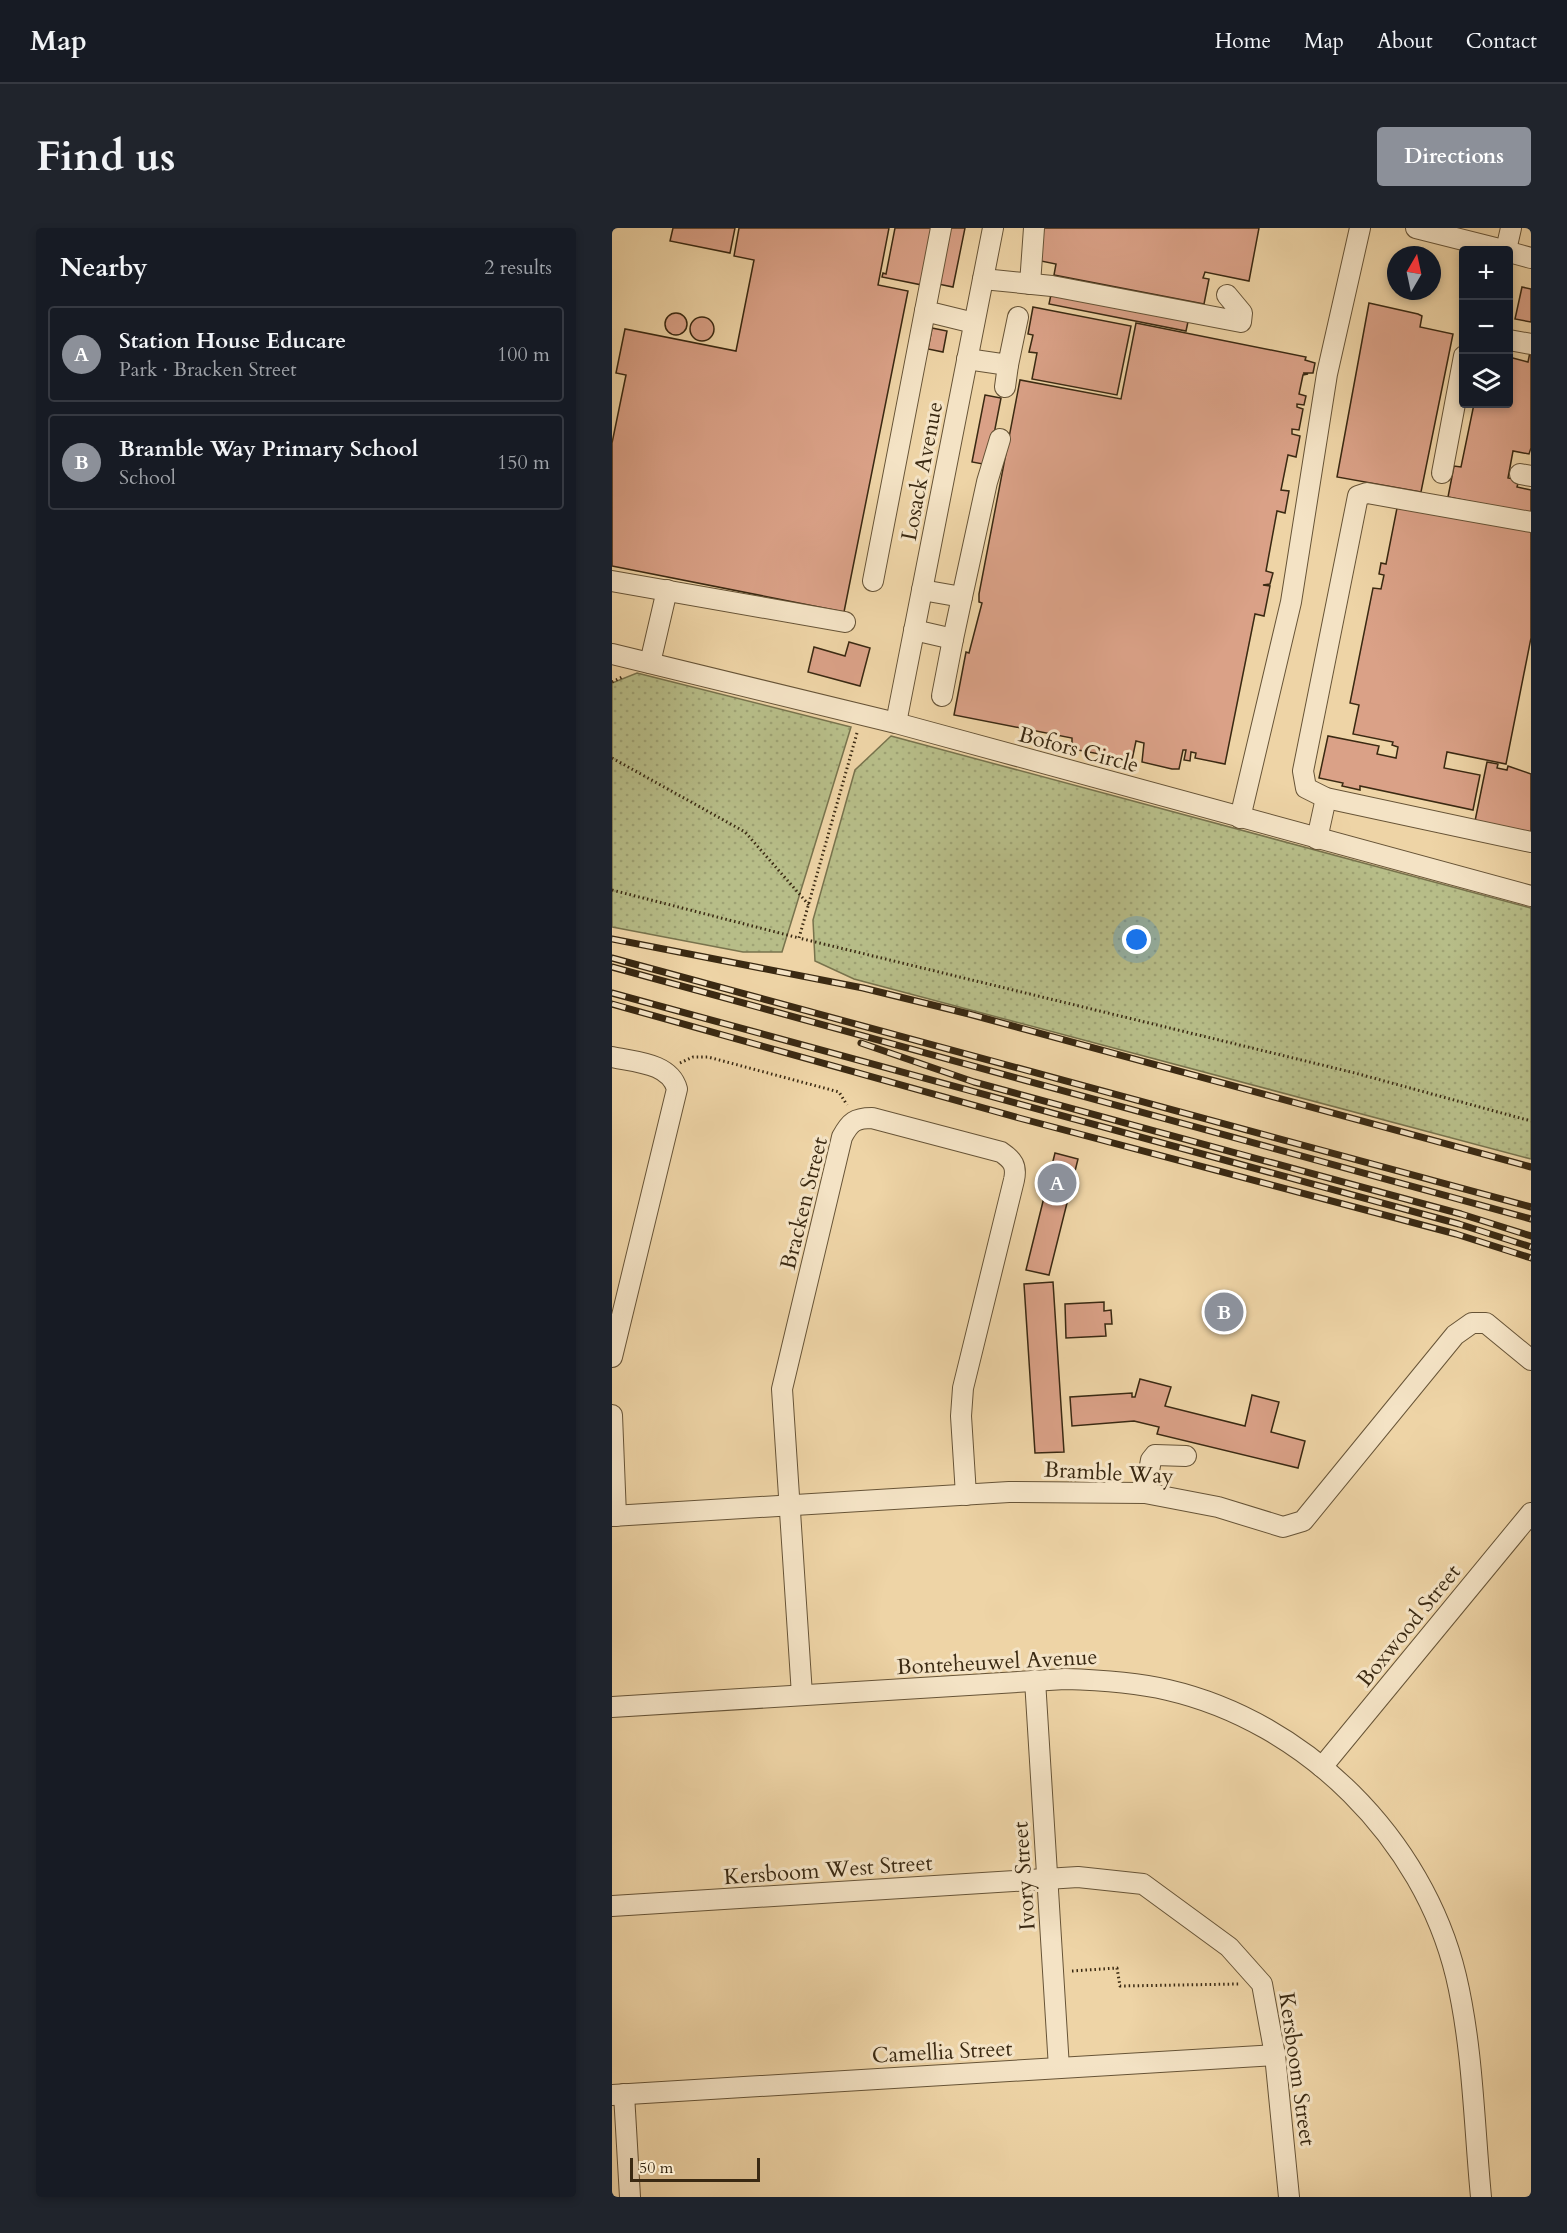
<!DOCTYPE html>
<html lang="en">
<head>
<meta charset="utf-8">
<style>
  :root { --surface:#171b24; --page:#20242c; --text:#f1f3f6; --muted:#9ea1a6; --line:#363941; --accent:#8c9099 }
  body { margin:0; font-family:Cardo,serif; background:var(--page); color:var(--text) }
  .controls { position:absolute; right:18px; top:18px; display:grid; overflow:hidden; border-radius:6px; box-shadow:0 3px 9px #0003 }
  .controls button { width:54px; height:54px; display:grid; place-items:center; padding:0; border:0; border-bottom:2px solid var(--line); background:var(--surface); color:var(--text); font:30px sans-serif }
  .compass { position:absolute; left:775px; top:18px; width:54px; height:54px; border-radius:50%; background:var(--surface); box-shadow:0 3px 9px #0003; rotate:9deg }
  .scale { position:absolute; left:18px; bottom:15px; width:130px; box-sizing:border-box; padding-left:6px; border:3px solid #3a2912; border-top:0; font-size:16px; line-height:21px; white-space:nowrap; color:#3a2912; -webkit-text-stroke:4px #f4e3c5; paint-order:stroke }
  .you { position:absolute; left:525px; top:712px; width:21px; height:21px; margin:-15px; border:4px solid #fff; border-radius:50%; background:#1a73e8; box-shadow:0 0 0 9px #1a73e833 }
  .badge { display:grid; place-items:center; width:39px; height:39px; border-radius:50%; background:var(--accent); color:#fff; font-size:20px; font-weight:700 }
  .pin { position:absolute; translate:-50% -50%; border:3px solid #fff; box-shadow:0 2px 6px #0006 }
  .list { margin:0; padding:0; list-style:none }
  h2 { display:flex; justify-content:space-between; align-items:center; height:78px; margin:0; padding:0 24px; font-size:26px }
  h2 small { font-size:20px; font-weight:400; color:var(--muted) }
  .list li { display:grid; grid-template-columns:39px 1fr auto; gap:18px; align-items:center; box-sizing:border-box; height:96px; margin:0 12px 12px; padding:0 12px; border:2px solid var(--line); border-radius:6px }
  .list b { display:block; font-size:22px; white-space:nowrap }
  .list p { margin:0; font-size:20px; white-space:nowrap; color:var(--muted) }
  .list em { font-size:20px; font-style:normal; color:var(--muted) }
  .icon { flex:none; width:33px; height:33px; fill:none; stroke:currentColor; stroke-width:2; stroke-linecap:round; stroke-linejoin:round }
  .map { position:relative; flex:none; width:919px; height:1969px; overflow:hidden; border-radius:6px }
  header { display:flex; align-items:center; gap:36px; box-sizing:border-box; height:84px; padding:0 30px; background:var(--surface); border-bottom:2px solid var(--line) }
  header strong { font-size:28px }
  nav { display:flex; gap:33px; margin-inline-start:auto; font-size:21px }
  .intro { display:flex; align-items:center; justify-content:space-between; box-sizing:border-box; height:144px; padding:0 36px }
  h1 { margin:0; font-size:42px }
  .button { padding:15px 27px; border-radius:6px; background:var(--accent); color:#fff; font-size:21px; font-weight:700 }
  main { display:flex; gap:36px; padding:0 36px }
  aside { flex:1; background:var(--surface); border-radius:6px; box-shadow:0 3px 9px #0003 }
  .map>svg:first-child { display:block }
  .grass { fill:url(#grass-dots); stroke:#78734d; stroke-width:1.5 }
  .building { fill:#daa187; stroke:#3a2912; stroke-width:1.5 }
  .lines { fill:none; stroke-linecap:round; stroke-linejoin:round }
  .minor-casing { stroke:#675437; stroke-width:22 }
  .path { stroke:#3a2912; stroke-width:3; stroke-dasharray:1.5 3; stroke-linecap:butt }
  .minor { stroke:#f4e3c5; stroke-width:20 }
  .rail-casing { stroke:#3a2912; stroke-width:7 }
  .rail { stroke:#f4e3c5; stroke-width:4.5; stroke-dasharray:14; stroke-linecap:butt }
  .labels { text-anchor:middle; stroke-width:6; stroke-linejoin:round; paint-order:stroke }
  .street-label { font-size:22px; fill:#3a2912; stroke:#f4e3c5 }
</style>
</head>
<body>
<header>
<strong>Map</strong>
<nav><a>Home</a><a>Map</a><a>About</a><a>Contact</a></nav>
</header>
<div class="intro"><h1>Find us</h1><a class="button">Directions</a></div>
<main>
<aside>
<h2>Nearby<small>2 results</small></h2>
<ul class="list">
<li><span class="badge">A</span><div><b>Station House Educare</b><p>Park · Bracken Street</p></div><em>100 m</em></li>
<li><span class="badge">B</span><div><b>Bramble Way Primary School</b><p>School</p></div><em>150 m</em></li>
</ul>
</aside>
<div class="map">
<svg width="919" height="1969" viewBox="0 0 919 1969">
  <defs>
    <pattern id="grass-dots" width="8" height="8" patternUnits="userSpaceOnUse" patternTransform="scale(1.5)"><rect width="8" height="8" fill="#b7bd88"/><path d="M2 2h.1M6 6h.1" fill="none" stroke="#9ea274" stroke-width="1.8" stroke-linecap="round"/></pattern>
  </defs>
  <rect width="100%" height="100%" fill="#eed4a6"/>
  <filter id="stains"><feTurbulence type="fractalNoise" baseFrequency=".00333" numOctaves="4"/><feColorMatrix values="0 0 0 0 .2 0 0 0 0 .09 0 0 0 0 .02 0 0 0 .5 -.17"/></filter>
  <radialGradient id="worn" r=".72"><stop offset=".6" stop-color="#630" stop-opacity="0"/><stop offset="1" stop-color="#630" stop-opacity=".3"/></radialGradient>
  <g class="grass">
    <polygon points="25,445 239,499 170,724 131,724 0,699 0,455"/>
    <polygon points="279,508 919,680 919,931 242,751 203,733 201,692 243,542"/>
  </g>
  <g class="building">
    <polygon points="61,0 123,0 118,25 58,13"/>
    <polygon points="127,0 277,0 266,57 296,63 232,384 0,338 0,215 14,147 4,145 13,101 124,123 142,32 122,28"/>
    <polygon points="283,0 321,0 310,57 270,49 271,45 274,46"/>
    <polygon points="337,0 353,0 341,59 326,56"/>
    <polygon points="430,0 647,0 637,53 593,44 591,50 597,51 592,76 442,47 444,36 424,32"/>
    <polygon points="910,59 919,61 919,94 903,91"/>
    <polygon points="440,62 577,89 574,103 437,76"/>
    <polygon points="757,75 806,86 810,88 808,99 841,106 809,264 725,249"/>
    <polygon points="421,79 519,98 505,167 420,151 425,125 417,124 421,107 416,106"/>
    <circle cx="64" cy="96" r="11"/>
    <circle cx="90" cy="101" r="12"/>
    <polygon points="524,95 694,129 693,132 703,135 701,145 691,145 696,146 691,147 687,166 694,168 692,177 685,176 685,179 691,181 687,202 680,201 680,206 688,208 684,229 676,227 669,262 677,263 673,285 665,283 654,343 661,345 658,356 651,357 658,358 652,388 643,386 613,536 583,530 584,525 579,524 578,533 572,532 574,522 571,522 567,541 560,541 530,534 532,515 524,513 520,532 466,522 460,519 460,510 342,487 354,424 357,425 370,375 367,374 367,366 408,152 509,171"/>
    <polygon points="320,100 335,103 331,124 316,121"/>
    <polygon points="919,119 919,220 917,226 901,223 896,250 907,252 905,259 919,262 919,286 836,269 842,238 849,239 862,176 897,176 897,129 916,134"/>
    <polygon points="373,167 389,170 376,237 360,234"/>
    <polygon points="786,275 919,299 919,410 894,536 835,524 832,540 868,547 861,582 748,558 748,562 730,558 731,555 707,550 716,508 767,518 765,526 784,530 786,519 780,517 781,514 741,506 747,477 738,475 761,360 769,361 772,347 767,346 769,335 774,336"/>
    <polygon points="237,414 258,420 248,458 196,444 202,419 233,428"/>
    <polygon points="875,534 886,536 885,540 895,542 896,538 919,546 919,604 863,593"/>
    <polygon points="443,925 466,931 437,1047 414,1042"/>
    <polygon points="441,1054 452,1224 423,1225 412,1056"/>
    <polygon points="492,1074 492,1083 499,1082 500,1096 493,1096 494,1108 454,1110 453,1076"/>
    <polygon points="528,1151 559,1159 553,1178 633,1198 640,1167 667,1174 659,1204 693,1213 686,1240 545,1206 547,1199 522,1193 460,1198 458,1169 520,1165 520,1169 523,1169"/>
  </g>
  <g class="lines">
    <g class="minor-casing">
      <g id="minor">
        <polyline points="329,0 313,83 362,95"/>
        <polyline points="804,0 891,22"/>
        <polyline points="894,22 899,0"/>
        <polyline points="897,24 919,30"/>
        <polyline points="371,51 440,58 629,94 630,85 615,67"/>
        <polyline points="418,56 422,0"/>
        <polyline points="897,112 919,116"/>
        <polyline points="355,131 396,137 406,89"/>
        <polyline points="393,159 396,137"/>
        <polyline points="830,245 852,128"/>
        <polyline points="908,246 919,248"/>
        <polyline points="919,294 755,265 746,268 691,543 694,560 714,570 919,614"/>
        <polyline points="0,353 233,394"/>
        <polyline points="261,353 313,83"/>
        <polyline points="350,369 375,254 388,211"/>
        <polyline points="302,402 341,411 350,369 310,362"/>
        <polyline points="0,426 284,495 919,668"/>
        <polyline points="38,435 55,362"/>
        <polyline points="330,468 341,411"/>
        <polyline points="284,495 381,0"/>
        <polyline points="628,590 679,374 715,146 748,0"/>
        <polyline points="705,611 714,570"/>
        <path d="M0,829C23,834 58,835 65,861L0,1129"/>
        <polyline points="0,1187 4,1288"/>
        <polyline points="533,1265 539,1232 543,1227 574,1228"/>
        <polyline points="0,1288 397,1264 533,1265 606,1279 671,1299 691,1293 843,1107 860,1095 874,1095 919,1132"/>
        <polyline points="423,1452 447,1840"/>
        <path d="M190,1467L170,1161L230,909C238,894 243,890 260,890L389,924C401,932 405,938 402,952L351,1160L349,1188L354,1267"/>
        <path d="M0,1479L453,1451C488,1452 522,1454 556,1462C694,1494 811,1611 844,1748C861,1820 862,1896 869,1969"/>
        <polyline points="710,1539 919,1285"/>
        <polyline points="0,1678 466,1649 531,1656 617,1719 650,1756 663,1827 677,1969"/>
        <polyline points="12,1866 18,1969"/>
        <polyline points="0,1867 663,1827"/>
      </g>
    </g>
    <g class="path">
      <polyline points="0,454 12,448"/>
      <polyline points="245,505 187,710 743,845 919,893"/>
      <polyline points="0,530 133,604 197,677"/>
      <polyline points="0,662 187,710"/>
      <polyline points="68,835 81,829 96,829 227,864 235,877"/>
      <polyline points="460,1743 505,1740 508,1758 627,1756"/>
    </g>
    <use href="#minor" class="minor"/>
    <g class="rail-casing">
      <g id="rail">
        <polyline points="0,711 251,760 357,786 919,939"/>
        <polyline points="0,730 919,979"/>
        <polyline points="0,739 919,991"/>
        <polyline points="0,765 847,996 919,1019"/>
        <polyline points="0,776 407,890 844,1006 919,1030"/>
        <polyline points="249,815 362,854 849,986 919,1008"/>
      </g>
    </g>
    <use href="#rail" class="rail"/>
  </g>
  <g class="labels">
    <g class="street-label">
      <text transform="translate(309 243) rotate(-79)" y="8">Losack Avenue</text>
      <text transform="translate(467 521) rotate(15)" y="8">Bofors Circle</text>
      <text transform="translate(191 975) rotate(-76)" y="8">Bracken Street</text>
      <text transform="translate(497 1244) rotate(3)" y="8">Bramble Way</text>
      <text transform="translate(796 1397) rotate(-51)" y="8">Boxwood Street</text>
      <text transform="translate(385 1433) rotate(-3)" y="8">Bonteheuwel Avenue</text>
      <text transform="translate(216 1641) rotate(-4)" y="8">Kersboom West Street</text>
      <text transform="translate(411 1648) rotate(-94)" y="8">Ivory Street</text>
      <text transform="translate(330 1823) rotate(-3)" y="8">Camellia Street</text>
      <text transform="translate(686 1841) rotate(82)" y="8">Kersboom Street</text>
    </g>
  </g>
  <rect width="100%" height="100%" filter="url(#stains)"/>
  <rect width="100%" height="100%" fill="url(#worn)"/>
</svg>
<div class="controls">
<button>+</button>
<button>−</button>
<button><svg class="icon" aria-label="layers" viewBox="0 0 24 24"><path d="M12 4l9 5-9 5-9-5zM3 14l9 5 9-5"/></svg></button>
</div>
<svg class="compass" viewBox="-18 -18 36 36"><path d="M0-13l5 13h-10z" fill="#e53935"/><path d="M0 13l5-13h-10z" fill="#9ea1a6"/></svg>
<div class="scale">50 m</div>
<div class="you"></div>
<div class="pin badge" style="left:445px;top:955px">A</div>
<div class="pin badge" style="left:612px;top:1084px">B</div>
</div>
</main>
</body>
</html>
